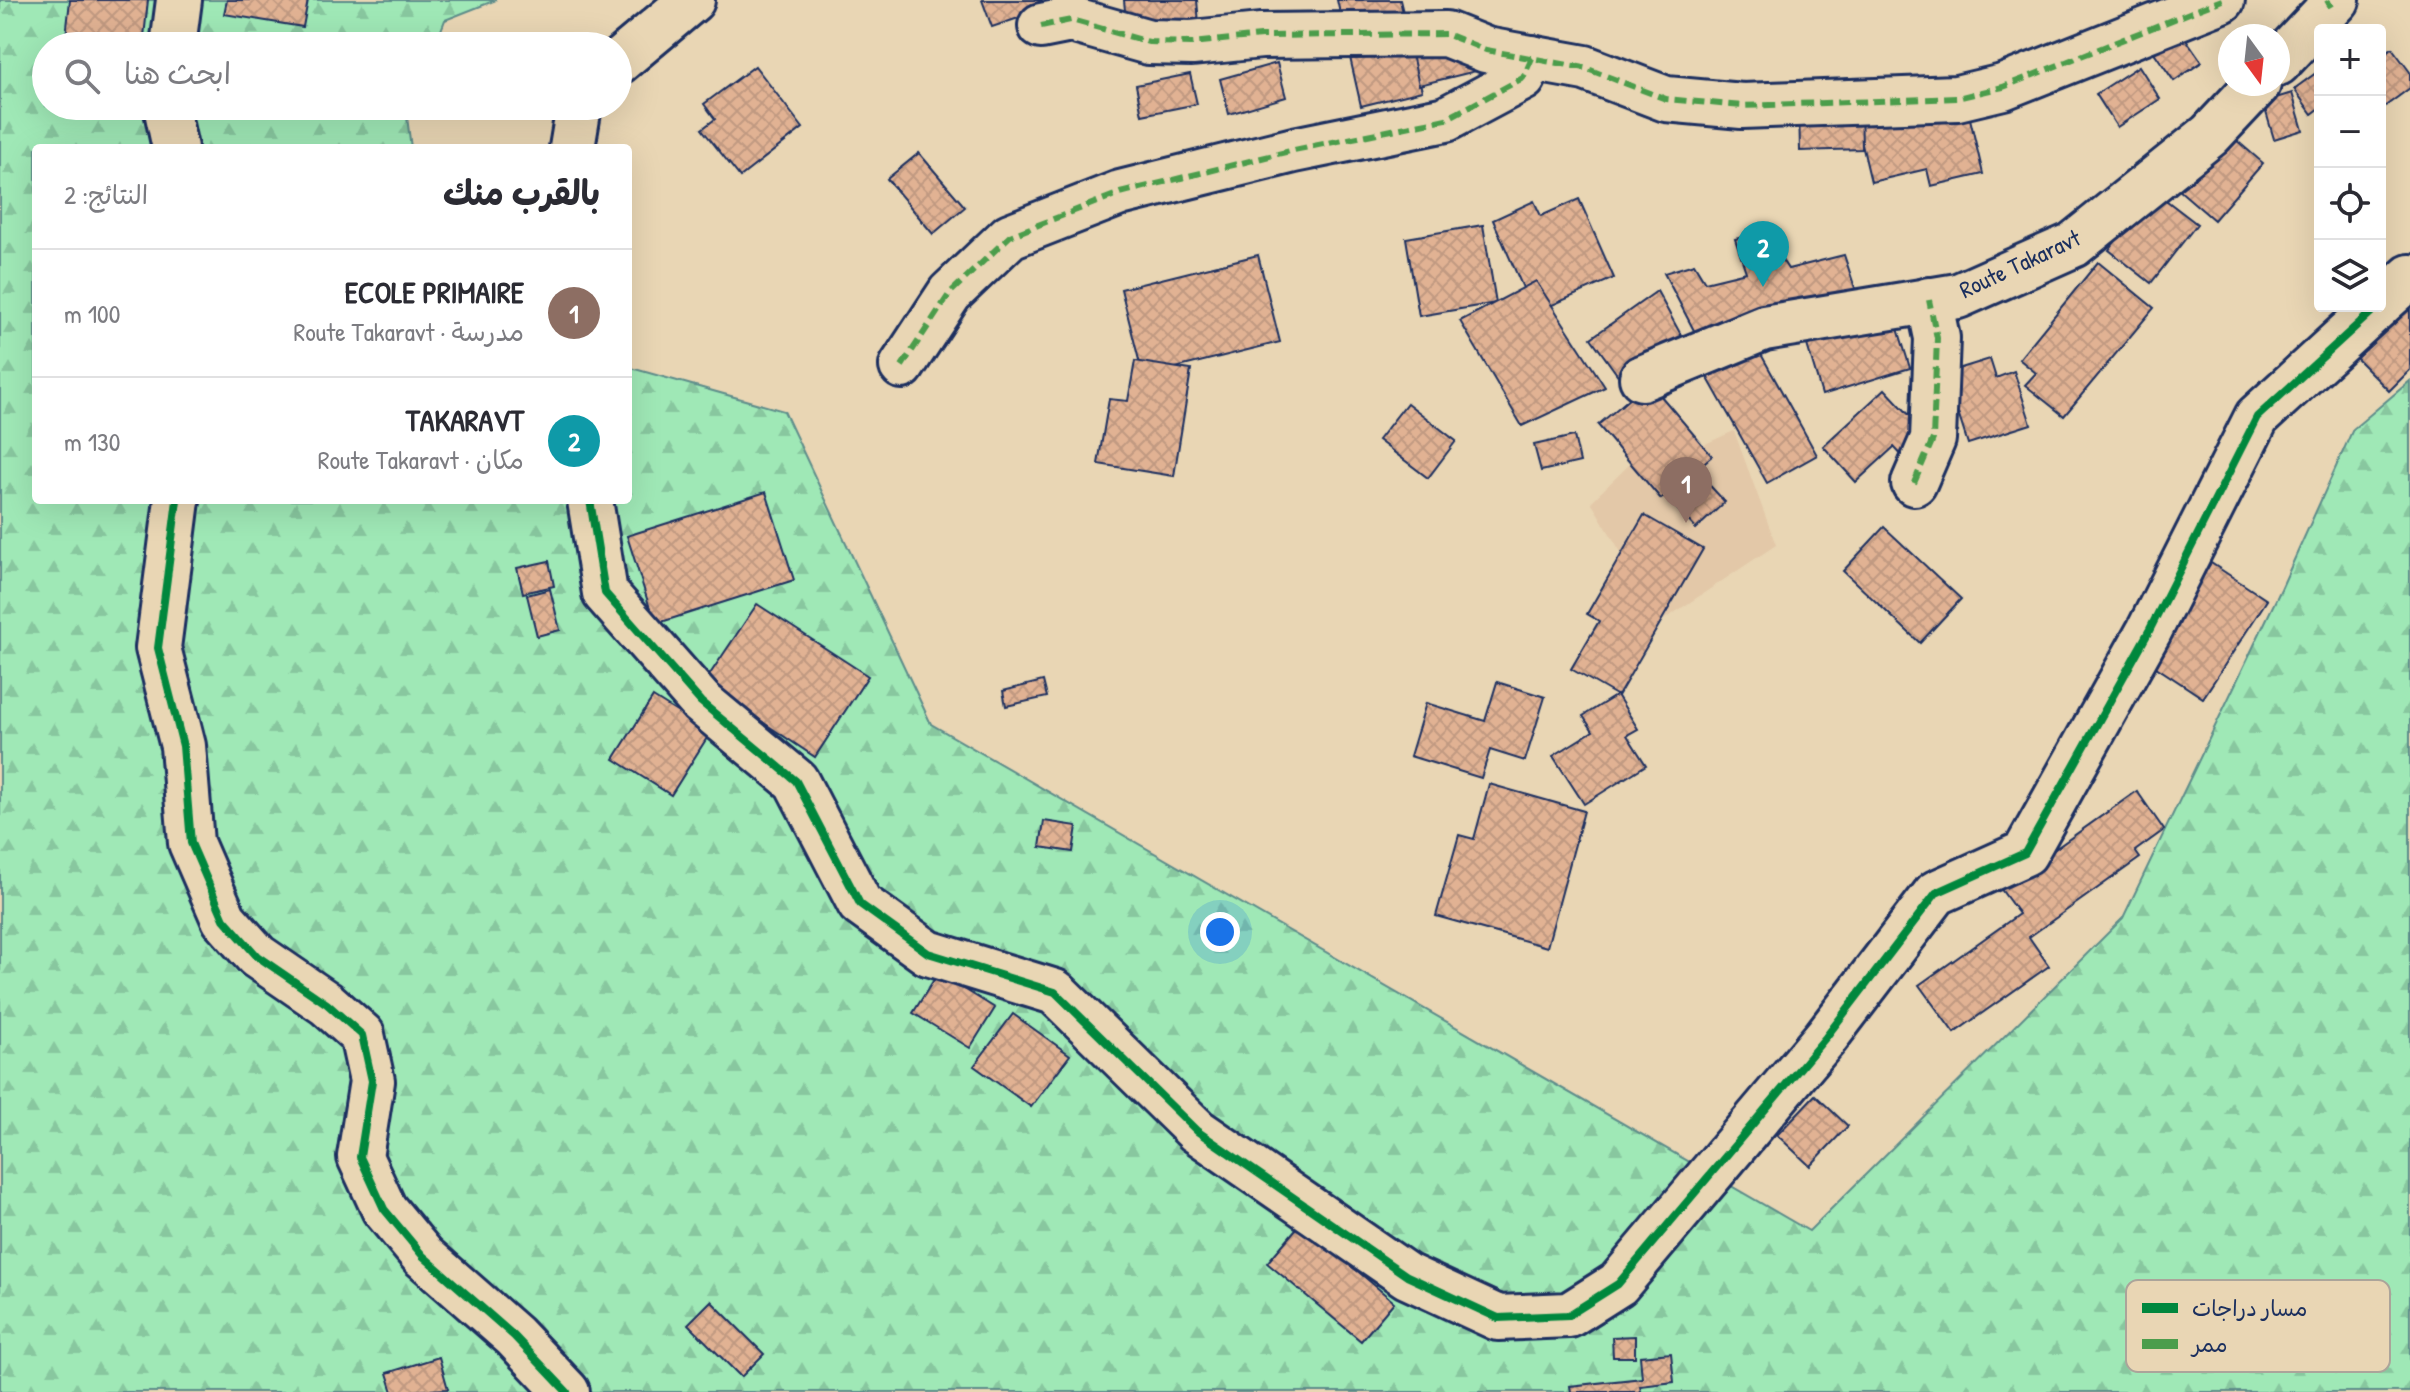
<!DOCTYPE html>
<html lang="ar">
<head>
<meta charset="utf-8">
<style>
  :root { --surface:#fff; --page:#f2f2f3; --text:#2b2b33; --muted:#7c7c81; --line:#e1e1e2; --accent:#0b8043 }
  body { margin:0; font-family:"Patrick Hand","Playpen Sans Arabic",sans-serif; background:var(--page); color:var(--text); direction:rtl }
  .controls { position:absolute; right:24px; top:24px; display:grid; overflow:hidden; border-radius:8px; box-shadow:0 8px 32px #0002 }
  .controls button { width:72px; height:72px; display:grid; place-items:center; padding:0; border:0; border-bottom:2px solid var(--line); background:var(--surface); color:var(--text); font:40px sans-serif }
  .compass { position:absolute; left:2218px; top:24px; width:72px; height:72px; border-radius:50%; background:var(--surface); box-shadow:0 8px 32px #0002; rotate:165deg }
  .you { position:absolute; left:1220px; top:932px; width:28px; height:28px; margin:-20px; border:6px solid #fff; border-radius:50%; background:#1a73e8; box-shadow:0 0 0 12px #1a73e833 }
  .badge { display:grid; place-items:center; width:52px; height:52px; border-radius:50%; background:var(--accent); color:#fff; font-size:26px; font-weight:700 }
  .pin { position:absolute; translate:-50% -66px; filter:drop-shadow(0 2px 4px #0008) }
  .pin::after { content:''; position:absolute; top:42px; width:28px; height:24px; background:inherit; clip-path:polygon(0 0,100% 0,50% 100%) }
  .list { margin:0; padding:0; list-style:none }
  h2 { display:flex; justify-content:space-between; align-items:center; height:104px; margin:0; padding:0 32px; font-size:34px }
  h2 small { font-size:26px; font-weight:400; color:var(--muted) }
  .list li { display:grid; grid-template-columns:52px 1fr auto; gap:24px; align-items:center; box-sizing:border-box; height:128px; padding:0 32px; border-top:2px solid var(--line) }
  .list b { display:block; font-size:30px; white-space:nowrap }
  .list p { margin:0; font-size:26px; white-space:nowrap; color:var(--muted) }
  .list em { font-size:26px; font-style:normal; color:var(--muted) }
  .icon { flex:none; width:44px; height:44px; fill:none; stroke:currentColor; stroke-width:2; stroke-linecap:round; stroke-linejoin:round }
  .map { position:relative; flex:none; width:2410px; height:1392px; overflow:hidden; direction:ltr }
  .search { position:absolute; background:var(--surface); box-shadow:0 8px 32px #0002; left:32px; top:32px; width:600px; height:88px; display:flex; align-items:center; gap:20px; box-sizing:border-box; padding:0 28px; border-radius:44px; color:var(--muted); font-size:30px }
  .panel { position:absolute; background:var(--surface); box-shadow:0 8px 32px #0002; left:32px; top:144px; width:600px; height:360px; border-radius:8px; direction:rtl }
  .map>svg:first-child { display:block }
  .built { fill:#e3c8a8 }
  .forest { fill:url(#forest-firs); stroke:#5d8c8a; stroke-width:2 }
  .building { fill:url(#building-cross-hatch); stroke:#1b2f5e; stroke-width:2 }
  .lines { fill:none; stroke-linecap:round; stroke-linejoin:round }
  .street-casing { stroke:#1b2f5e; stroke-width:50 }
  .secondary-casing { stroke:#1b2f5e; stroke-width:50 }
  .street { stroke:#e9d6b4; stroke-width:44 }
  .secondary { stroke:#e9d6b4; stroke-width:44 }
  .quiet { stroke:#4c9d4c; stroke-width:6; stroke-dasharray:12 6; stroke-linecap:butt }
  .cycleway-casing { stroke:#e9d6b4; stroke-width:13 }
  .cycleway { stroke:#00873e; stroke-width:8 }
  .labels { text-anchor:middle; stroke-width:7; stroke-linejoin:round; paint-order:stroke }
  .street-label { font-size:24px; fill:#1b2f5e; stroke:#e9d6b4 }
  .key { fill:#e9d6b4; stroke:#aba49a; stroke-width:2 }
  .key-label { font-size:22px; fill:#1b2f5e }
</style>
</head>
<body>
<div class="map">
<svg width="2410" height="1392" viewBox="0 0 2410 1392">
  <defs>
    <pattern id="forest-firs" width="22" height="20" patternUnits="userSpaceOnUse" patternTransform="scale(2)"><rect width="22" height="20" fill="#9fe8b6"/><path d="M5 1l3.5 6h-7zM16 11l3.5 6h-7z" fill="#88c79f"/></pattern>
    <pattern id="building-cross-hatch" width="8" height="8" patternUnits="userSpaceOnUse" patternTransform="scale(2)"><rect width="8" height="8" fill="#e1b293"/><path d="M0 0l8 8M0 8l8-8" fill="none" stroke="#c09981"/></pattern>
  </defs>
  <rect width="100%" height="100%" fill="#e9d6b4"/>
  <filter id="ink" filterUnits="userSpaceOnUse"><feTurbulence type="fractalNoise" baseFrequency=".0125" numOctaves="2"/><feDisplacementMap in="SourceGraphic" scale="16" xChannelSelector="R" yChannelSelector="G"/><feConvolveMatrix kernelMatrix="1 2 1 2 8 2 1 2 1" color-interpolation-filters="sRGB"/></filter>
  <g filter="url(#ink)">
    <polygon class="built" points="1734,431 1776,545 1662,621 1591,502 1630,464 1672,459"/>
    <polygon class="forest" points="0,0 496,0 445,20 435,46 46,46 46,106 411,106 407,117 411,148 36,148 36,500 628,500 628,367 784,411 931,724 1809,1231 2123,918 2281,589 2353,429 2410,381 2410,1392 0,1392"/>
    <g class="building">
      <polygon points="70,0 148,0 143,46 65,46"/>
      <polygon points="227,0 308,0 303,27 224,14"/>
      <polygon points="982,0 1042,0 1045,9 992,27"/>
      <polygon points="1124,0 1197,0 1200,35 1128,42"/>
      <polygon points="1337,0 1400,0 1422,91 1361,106"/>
      <polygon points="2179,29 2202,62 2174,81 2151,48"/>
      <polygon points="1407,33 1484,69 1419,85"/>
      <polygon points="2392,48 2410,72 2410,88 2380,110 2380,56"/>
      <polygon points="1277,63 1286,97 1229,114 1220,79"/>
      <polygon points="755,66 803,128 740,177 702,129 715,119 704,104"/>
      <polygon points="2139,66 2160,99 2117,127 2096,94"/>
      <polygon points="2320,70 2320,108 2312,114 2294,89"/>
      <polygon points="1190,74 1197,104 1142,115 1136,85"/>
      <polygon points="1964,93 1983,174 1931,186 1927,169 1871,182 1856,119"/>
      <polygon points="2292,93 2303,130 2274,139 2263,102"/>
      <polygon points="1861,105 1862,149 1800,151 1799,106"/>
      <polygon points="2228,133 2263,163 2214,220 2179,190"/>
      <polygon points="919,153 965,207 933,234 887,179"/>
      <polygon points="2154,191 2197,224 2151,283 2109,250"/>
      <polygon points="1579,199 1614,278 1534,313 1493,220 1534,201 1541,216"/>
      <polygon points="1483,225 1496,303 1419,316 1406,238"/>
      <polygon points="1764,232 1788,269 1844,255 1856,291 1699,340 1664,273 1694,264 1705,282 1746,272 1735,239"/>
      <polygon points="1258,255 1280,342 1143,376 1121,289"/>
      <polygon points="2098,262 2154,308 2064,416 2025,385 2036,373 2019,359"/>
      <polygon points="1536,281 1605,387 1522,426 1460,321"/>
      <polygon points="2410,290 2410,370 2389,391 2346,348"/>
      <polygon points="1657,291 1686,344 1619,377 1591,338"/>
      <polygon points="1893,312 1910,368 1822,395 1805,338"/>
      <polygon points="1757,347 1817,455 1767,483 1706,375"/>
      <polygon points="1990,359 1996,378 2014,371 2031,424 1968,444 1945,373"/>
      <polygon points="1135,361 1191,370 1174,476 1098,464 1109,399 1128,401"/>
      <polygon points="1649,382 1712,456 1661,499 1598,425"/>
      <polygon points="1885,389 1914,420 1931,404 1958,432 1916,471 1894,447 1856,482 1823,446"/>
      <polygon points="1407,403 1456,441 1428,478 1378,440"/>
      <polygon points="1574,436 1580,462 1541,471 1534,445"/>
      <polygon points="1703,478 1725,502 1696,529 1673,504"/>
      <polygon points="766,492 794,580 655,624 627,536"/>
      <polygon points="1644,515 1703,549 1618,696 1571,669 1599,621 1587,614"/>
      <polygon points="1884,527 1961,599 1920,643 1843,571"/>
      <polygon points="549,561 554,586 523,593 517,568"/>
      <polygon points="2211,563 2267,600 2203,698 2147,661"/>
      <polygon points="550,589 560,630 537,636 527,595"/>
      <polygon points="757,604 868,676 815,757 704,683"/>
      <polygon points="1043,681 1047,697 1006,706 1003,691"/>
      <polygon points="1497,682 1545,697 1525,761 1490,750 1481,778 1410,756 1426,703 1485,721"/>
      <polygon points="1617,695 1638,729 1627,735 1646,765 1584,804 1553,756 1593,731 1583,716"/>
      <polygon points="653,697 710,733 671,795 614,759"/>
      <polygon points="1489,784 1584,811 1547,947 1436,916 1459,835 1474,839"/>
      <polygon points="2137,791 2164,830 2135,851 2140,858 2029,937 2049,966 1954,1033 1919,985 2019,914 2000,888"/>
      <polygon points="1044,821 1077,826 1073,852 1040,847"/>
      <polygon points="938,973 995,1008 970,1048 913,1013"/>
      <polygon points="1013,1014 1070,1055 1031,1107 974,1066"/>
      <polygon points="1815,1095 1848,1126 1810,1166 1777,1135"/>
      <polygon points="1301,1223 1394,1302 1361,1341 1267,1263"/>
      <polygon points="711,1301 764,1354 741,1377 688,1324"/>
      <polygon points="1635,1336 1635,1357 1613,1357 1612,1337"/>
      <polygon points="1671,1353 1674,1382 1640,1386 1641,1392 1571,1392 1570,1386 1642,1378 1640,1356"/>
      <polygon points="439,1357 448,1389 393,1392 387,1373"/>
    </g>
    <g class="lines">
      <g class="street-casing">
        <g id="street">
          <polyline points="1041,26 1071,20 1149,42 1192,43 1261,36 1446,34 1486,50 1585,68 1666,99 1742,106 1957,98 2003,87 2222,0"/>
          <polyline points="173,46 179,0"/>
          <polyline points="2278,63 2337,0"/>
          <polyline points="166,106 175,148"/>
          <polyline points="902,366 950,293 1010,236 1120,193 1294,150 1446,119 1523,78 1532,58"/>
          <polyline points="1642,378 1764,328 1958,296 2073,245 2210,135 2258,84"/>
          <polyline points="1914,483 1933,439 1937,338 1929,300"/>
          <polyline points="177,500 158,648 183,746 191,843 224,919 257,956 327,1004 362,1035 372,1081 360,1157 384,1209 423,1256 514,1336 567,1392"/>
        </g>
      </g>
      <g class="secondary-casing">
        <g id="secondary">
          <polyline points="618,62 692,0"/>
          <polyline points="572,148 579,106"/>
          <polyline points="2380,304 2410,277"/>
          <polyline points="590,500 605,593 701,702 796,781 860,904 928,953 1055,992 1197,1131 1407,1276 1498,1318 1569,1315 1618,1284 1826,1037 1936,893 2025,853 2149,631 2257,417 2378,306"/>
        </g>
      </g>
      <use href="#street" class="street"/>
      <use href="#secondary" class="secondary"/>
      <g class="quiet">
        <polyline points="2327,0 2331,7"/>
        <polyline points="1041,26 1071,20 1149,42 1192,43 1261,36 1446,34 1486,50 1585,68 1666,99 1742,106 1957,98 2003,87 2222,0"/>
        <polyline points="902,366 950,293 1010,236 1120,193 1294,150 1446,119 1523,78 1532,58"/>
        <polyline points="1914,483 1933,439 1937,338 1929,300"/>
      </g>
      <g class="cycleway-casing">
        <g id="cycleway">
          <polyline points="177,500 158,648 183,746 191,843 224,919 257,956 327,1004 362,1035 372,1081 360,1157 384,1209 423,1256 514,1336 567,1392"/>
          <polyline points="590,500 605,593 701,702 796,781 860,904 928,953 1055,992 1197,1131 1407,1276 1498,1318 1569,1315 1618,1284 1826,1037 1936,893 2025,853 2149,631 2257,417 2378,306"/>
        </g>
      </g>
      <use href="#cycleway" class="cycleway"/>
    </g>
  </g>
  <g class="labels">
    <g class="street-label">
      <text transform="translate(2020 264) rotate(-25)" y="8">Route Takaravt</text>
    </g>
  </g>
  <rect x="2126" y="1280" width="264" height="92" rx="12" class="key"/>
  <rect x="2142" y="1303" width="36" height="10" fill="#00873e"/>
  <rect x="2142" y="1339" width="36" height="10" fill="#4c9d4c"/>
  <g class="key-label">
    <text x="2192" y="1316">مسار دراجات</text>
    <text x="2192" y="1352">ممر</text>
  </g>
</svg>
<div class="controls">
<button>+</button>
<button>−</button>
<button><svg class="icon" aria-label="locate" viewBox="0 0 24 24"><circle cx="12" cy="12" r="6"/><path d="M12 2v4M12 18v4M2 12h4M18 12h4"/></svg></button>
<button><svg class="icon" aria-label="layers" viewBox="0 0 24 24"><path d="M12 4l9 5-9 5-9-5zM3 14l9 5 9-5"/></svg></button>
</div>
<svg class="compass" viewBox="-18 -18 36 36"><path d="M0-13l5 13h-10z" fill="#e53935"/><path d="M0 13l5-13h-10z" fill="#7c7c81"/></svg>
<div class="you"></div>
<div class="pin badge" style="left:1686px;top:523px;background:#8d6e63">1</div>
<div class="pin badge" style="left:1763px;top:287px;background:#0f9aa8">2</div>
<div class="search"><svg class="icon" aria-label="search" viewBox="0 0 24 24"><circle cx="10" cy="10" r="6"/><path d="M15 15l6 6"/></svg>ابحث هنا</div>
<section class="panel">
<h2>بالقرب منك<small>النتائج: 2</small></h2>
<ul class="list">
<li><span class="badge" style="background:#8d6e63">1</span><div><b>ECOLE PRIMAIRE</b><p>مدرسة · Route Takaravt</p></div><em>100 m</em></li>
<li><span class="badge" style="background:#0f9aa8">2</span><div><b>TAKARAVT</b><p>مكان · Route Takaravt</p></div><em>130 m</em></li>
</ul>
</section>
</div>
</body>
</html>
